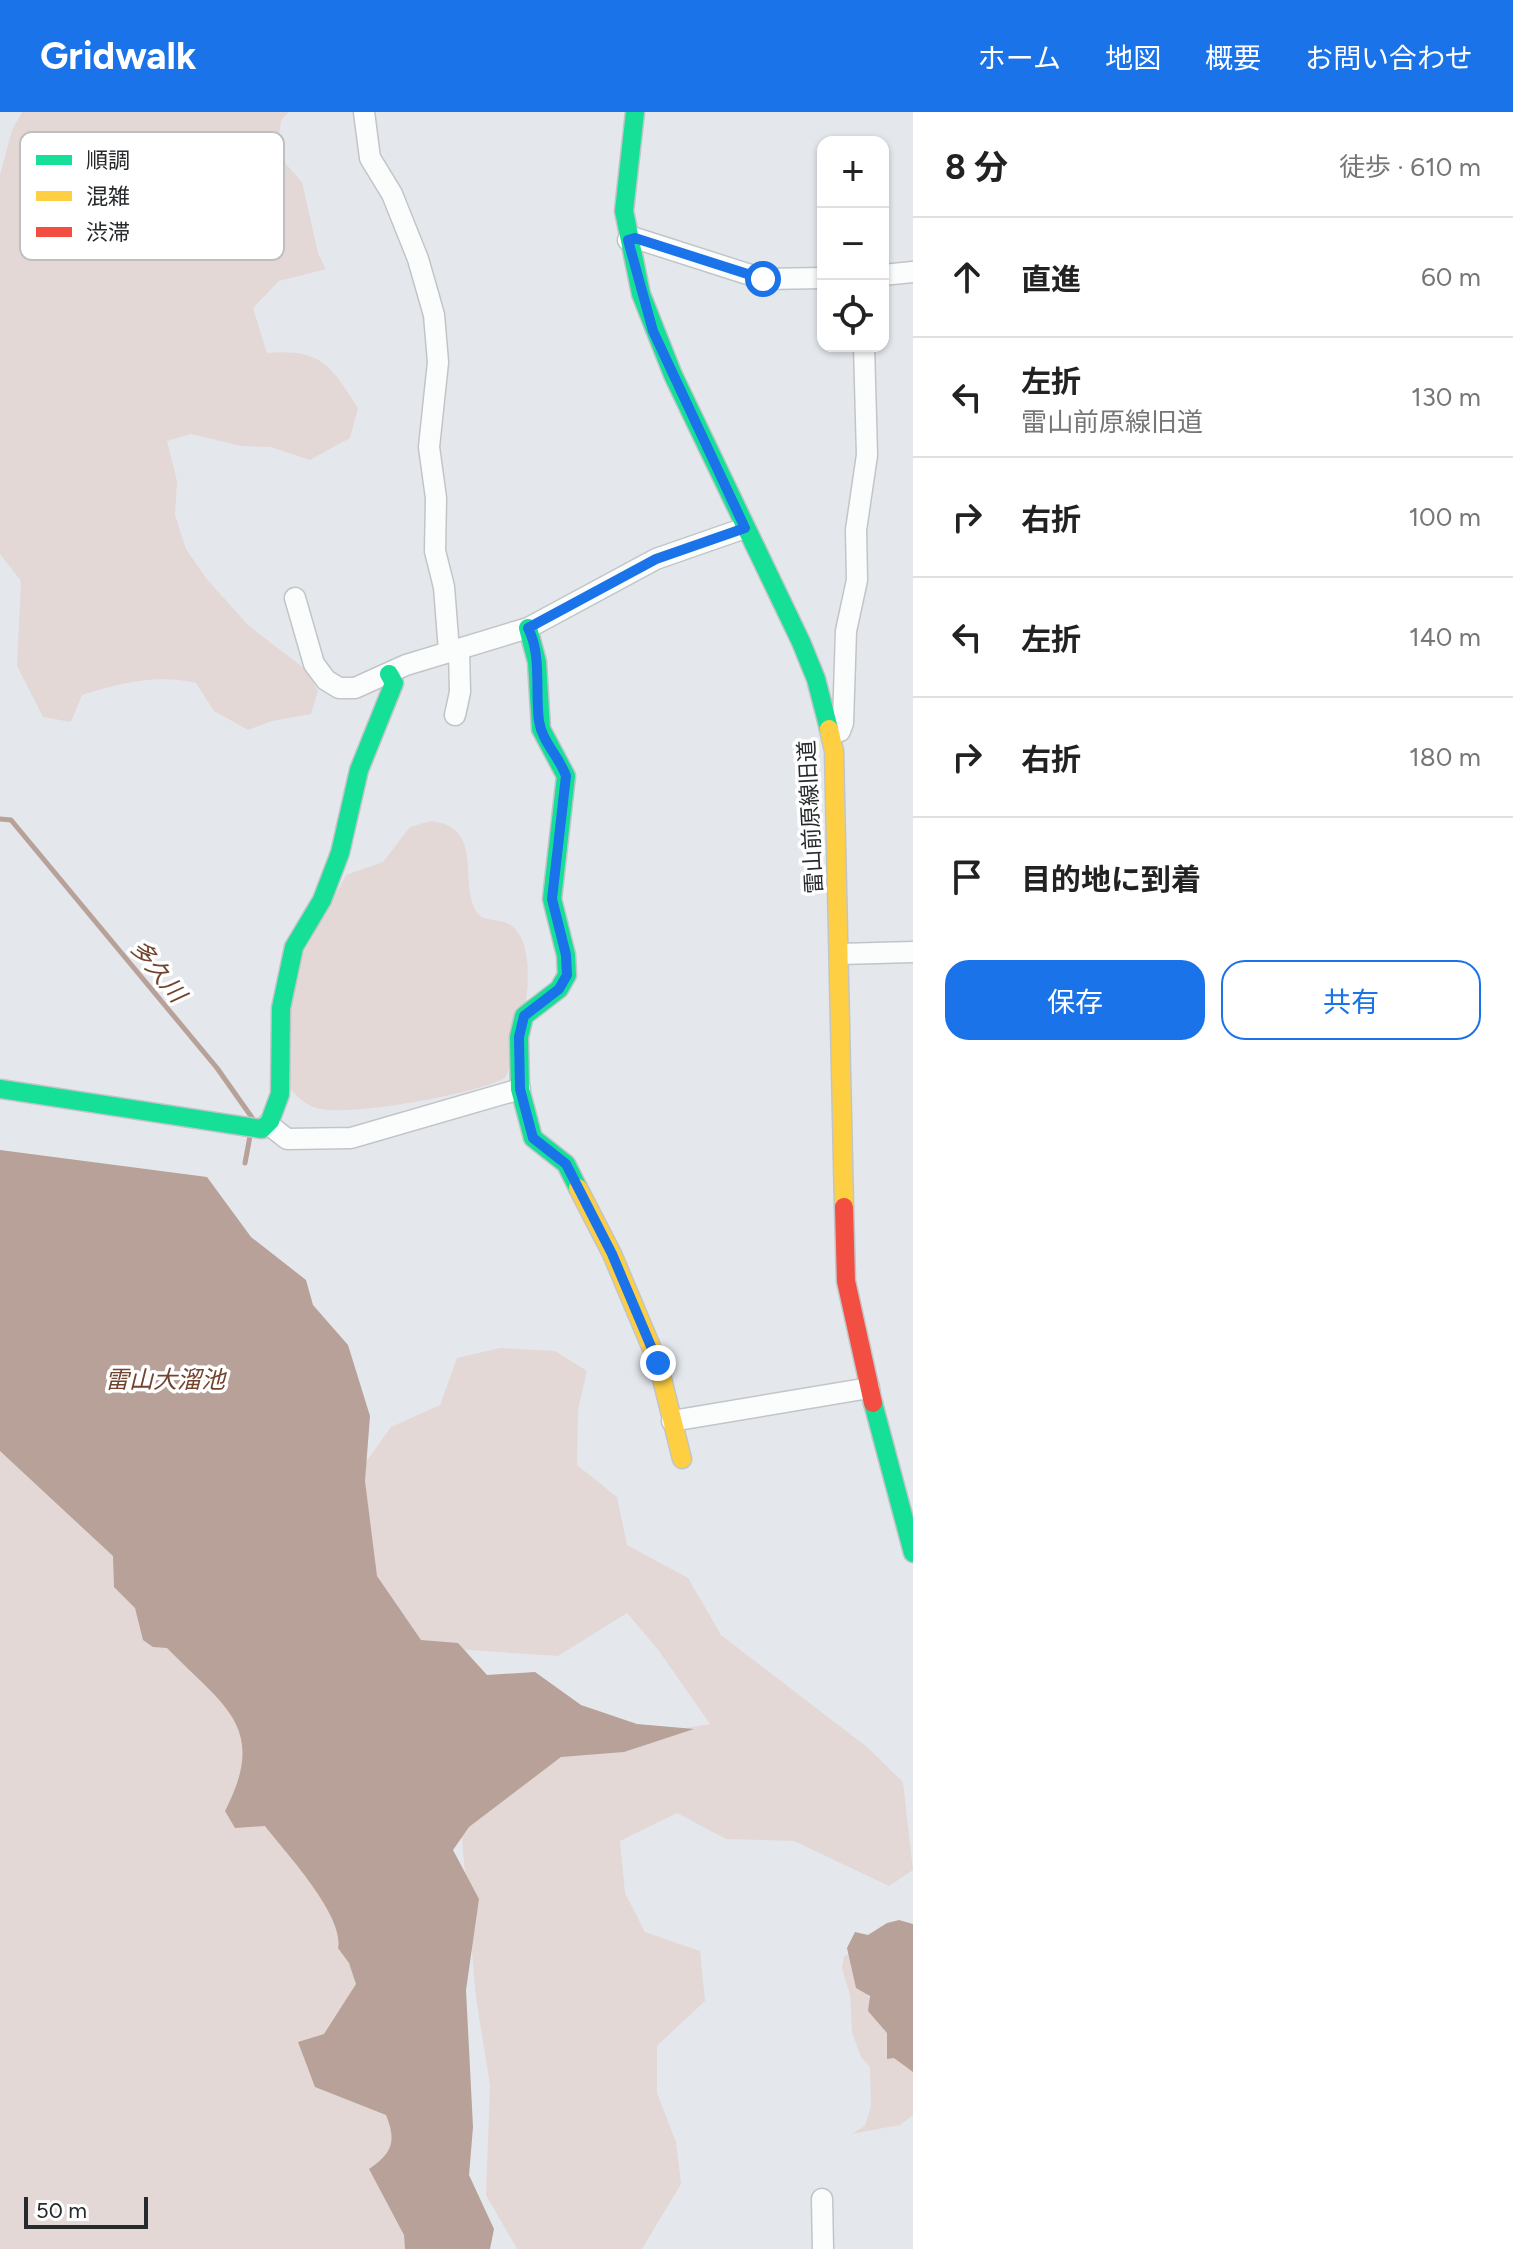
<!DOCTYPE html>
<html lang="ja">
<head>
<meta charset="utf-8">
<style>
  :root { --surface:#fff; --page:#f2f2f2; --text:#222; --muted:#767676; --line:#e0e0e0; --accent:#1a73e8 }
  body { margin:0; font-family:Figtree,"Noto Sans JP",sans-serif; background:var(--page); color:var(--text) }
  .controls { position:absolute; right:24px; top:24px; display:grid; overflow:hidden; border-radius:16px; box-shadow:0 2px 6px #0004 }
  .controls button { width:72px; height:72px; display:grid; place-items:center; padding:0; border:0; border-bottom:2px solid var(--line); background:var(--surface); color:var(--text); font:40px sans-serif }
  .scale { position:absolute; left:24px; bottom:20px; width:124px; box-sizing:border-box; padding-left:8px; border:4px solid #272a2c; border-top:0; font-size:22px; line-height:28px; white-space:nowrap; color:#272a2c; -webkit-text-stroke:6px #fff; paint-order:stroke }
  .stop { position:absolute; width:24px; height:24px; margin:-18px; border:6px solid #1a73e8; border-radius:50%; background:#fff }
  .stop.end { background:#1a73e8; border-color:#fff; box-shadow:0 2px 8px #0008 }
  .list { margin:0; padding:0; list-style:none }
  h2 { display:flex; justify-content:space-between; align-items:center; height:104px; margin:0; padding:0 32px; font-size:34px }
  h2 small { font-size:26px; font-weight:400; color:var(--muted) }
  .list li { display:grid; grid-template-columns:52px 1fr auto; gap:24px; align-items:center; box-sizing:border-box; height:120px; padding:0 32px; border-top:2px solid var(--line) }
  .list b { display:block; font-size:30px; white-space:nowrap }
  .list p { margin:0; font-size:26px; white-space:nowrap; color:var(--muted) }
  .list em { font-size:26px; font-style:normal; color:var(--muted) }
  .actions { display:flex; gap:16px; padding:24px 32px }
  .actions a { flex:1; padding:18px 0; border:2px solid var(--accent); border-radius:24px; text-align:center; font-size:28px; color:var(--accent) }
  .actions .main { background:var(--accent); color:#fff }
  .icon { flex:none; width:44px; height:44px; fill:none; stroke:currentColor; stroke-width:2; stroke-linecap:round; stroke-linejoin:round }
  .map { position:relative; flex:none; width:913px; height:2137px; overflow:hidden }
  header { display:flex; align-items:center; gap:48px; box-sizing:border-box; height:112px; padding:0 40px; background:var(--accent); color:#fff }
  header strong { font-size:38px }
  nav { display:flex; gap:44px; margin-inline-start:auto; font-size:28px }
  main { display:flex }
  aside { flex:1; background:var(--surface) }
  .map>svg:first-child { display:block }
  .green { fill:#e3d8d5 }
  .water { fill:#b7a199 }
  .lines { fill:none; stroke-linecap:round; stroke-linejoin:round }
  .stream { stroke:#b7a199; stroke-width:5 }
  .street-casing { stroke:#c2c5c8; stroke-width:23 }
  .fast-casing { stroke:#c2c5c8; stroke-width:21 }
  .slow-casing { stroke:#c2c5c8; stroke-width:21 }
  .jam-casing { stroke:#c2c5c8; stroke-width:21 }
  .street { stroke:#fbfcfc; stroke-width:20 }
  .fast { stroke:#16e098; stroke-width:18 }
  .slow { stroke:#ffcf43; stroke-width:18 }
  .jam { stroke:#f24e42; stroke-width:18 }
  .route { stroke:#1a73e8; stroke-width:10 }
  .labels { text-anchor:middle; stroke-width:7; stroke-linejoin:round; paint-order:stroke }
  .street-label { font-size:22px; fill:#272a2c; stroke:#fff }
  .water-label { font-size:24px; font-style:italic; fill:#73432e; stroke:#fff }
  .key { fill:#fff; stroke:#bebfc0; stroke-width:2 }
  .key-label { font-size:22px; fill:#272a2c }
</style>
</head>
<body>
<header>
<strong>Gridwalk</strong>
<nav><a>ホーム</a><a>地図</a><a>概要</a><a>お問い合わせ</a></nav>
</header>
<main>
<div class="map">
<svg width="913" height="2137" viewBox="0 0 913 2137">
  <rect width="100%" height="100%" fill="#e4e8ec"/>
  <g class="green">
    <path d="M22,0H289L281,8L277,42L302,70L318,141L326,157L279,169L253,196L267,241C322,236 331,254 358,296L350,326L310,348L271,335L241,334L191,322L167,329L177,369L175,403L186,437L206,466L248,513L305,557L318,579L311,602L272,609L248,618L214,599L196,571C156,562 121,571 82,583L71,610L43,605L17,554L21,469L0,442V63L12,18Z"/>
    <path d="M430,709C483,713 460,766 475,797C481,812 501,805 512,814C544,840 520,935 505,966C476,982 352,1004 321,997C306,994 300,987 290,977L279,886L346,763L383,750L410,715Z"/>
    <polygon points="500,1236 555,1239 587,1259 578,1298 577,1353 617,1385 627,1433 688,1466 721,1523 867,1635 903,1670 913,1758 889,1774 794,1729 726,1727 677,1701 620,1729 625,1781 645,1820 700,1839 705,1889 657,1934 657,1981 676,2030 681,2072 642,2137 517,2137 486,2083 490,1973 476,1886 461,1715 560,1637 710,1612 659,1539 627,1501 558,1544 409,1534 370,1477 350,1372 391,1315 440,1293 457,1246"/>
    <polygon points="0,1328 96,1409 242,1597 269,1703 338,1793 391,1990 411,2137 0,2137"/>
    <polygon points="852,1841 861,1873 913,1952 913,2003 900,2013 851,2022 865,2014 871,1994 870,1955 861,1945 852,1920 850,1883 842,1856 844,1844"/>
  </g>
  <g class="water">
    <path d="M0,1038L207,1065L251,1125L306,1168L313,1193L348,1233L370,1304L365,1369L377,1464L421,1528L458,1531L487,1563L535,1560L581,1593L637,1612L694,1617L624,1640L561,1645L469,1715L453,1738L479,1787L466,1878L473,2015L469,2063L494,2117L490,2137H405L404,2123L369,2057C392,2041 397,2030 386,2003L315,1975L298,1930L324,1922L356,1872L349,1851L338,1836C345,1804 285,1740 265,1714L235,1716L225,1699C269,1614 223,1594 167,1536L153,1535L143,1528L135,1496L114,1475L113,1444L0,1339Z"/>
    <polygon points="899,1808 913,1812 913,1960 894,1946 887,1947 887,1921 868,1899 870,1884 856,1876 847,1836 855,1820 868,1823 887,1811"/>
  </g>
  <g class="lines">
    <g class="stream">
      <polyline points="0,707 11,708 217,956 253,1007"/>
      <polyline points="245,1051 250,1024"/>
    </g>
    <g class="street-casing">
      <g id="street">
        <polyline points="364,0 370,46 392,82 418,147 434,203 438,250 429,335 436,386 435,439 444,475 449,539"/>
        <polyline points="628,128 635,126 763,167 823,166"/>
        <polyline points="883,163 913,160"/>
        <polyline points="295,486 314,552 326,568 339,576 355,576 406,553 528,516 656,447 745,416"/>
        <polyline points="455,603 460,580 459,537"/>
        <polyline points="831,620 840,619 843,611 846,519 857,468 856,418 867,343 864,234"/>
        <polyline points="840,842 913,840"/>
        <polyline points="268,1012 287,1027 351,1026 520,977"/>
        <polyline points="672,1309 869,1276"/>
        <polyline points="822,2087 823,2137"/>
      </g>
    </g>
    <g class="fast-casing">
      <g id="fast">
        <polyline points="635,0 624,99 641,182 673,263 801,530 816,567 829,617"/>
        <polyline points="528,516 537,550 541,617 566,664 552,787 566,843 567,863 559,877 524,904 519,925 520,977 533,1026 566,1052 578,1076"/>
        <polyline points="0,977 262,1017 270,1009 280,982 281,896 294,835 322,788 340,741 359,658 394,571 389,562"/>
        <polyline points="873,1291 913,1441"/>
      </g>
    </g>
    <g class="slow-casing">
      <g id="slow">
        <polyline points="829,617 834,639 844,1095"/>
        <polyline points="578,1076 612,1142 658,1251 682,1347"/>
      </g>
    </g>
    <g class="jam-casing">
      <polyline id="jam" points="844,1095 846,1169 873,1291"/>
    </g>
    <use href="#street" class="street"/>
    <use href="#fast" class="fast"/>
    <use href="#slow" class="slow"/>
    <use href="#jam" class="jam"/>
  </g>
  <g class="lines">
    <path class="route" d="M658,1251L612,1142L566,1052L533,1026L520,977L519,925L524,904L559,877L567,863L566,843L552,787L566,664C559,644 542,630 539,609C535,579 542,543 528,516L656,447L745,416L653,219L628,128L635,126L763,167"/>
  </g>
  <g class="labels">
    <g class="street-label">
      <text transform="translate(810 705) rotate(-93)" y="8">雷山前原線旧道</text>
    </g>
    <g class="water-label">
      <text transform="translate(158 859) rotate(51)" y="8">多久川</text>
      <text x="165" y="1276">雷山大溜池</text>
    </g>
  </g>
  <rect x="20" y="20" width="264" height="128" rx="12" class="key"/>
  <rect x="36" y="43" width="36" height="10" fill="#16e098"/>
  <rect x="36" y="79" width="36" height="10" fill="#ffcf43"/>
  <rect x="36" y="115" width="36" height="10" fill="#f24e42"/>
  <g class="key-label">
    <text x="86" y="56">順調</text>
    <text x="86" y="92">混雑</text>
    <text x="86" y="128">渋滞</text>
  </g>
</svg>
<div class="controls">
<button>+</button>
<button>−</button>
<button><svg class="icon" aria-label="locate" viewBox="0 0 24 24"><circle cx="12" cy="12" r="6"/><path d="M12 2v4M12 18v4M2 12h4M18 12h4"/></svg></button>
</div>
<div class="scale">50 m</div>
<div class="stop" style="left:763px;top:167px"></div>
<div class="stop end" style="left:658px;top:1251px"></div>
</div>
<aside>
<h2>8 分<small>徒歩 · 610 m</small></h2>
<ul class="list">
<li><svg class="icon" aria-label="ahead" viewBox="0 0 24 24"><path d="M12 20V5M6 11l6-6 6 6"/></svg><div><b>直進</b></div><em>60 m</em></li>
<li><svg class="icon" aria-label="left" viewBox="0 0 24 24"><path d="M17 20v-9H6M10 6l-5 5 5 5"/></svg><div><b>左折</b><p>雷山前原線旧道</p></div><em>130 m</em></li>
<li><svg class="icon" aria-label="right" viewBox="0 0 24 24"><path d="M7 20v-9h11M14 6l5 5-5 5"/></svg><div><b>右折</b></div><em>100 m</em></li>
<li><svg class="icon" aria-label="left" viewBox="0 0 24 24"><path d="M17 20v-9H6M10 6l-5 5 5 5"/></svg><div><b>左折</b></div><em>140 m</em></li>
<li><svg class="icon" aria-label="right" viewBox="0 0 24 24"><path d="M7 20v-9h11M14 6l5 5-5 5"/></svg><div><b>右折</b></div><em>180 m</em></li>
<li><svg class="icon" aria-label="arrive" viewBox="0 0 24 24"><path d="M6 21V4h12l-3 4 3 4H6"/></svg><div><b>目的地に到着</b></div></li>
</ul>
<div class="actions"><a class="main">保存</a><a>共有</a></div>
</aside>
</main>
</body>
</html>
